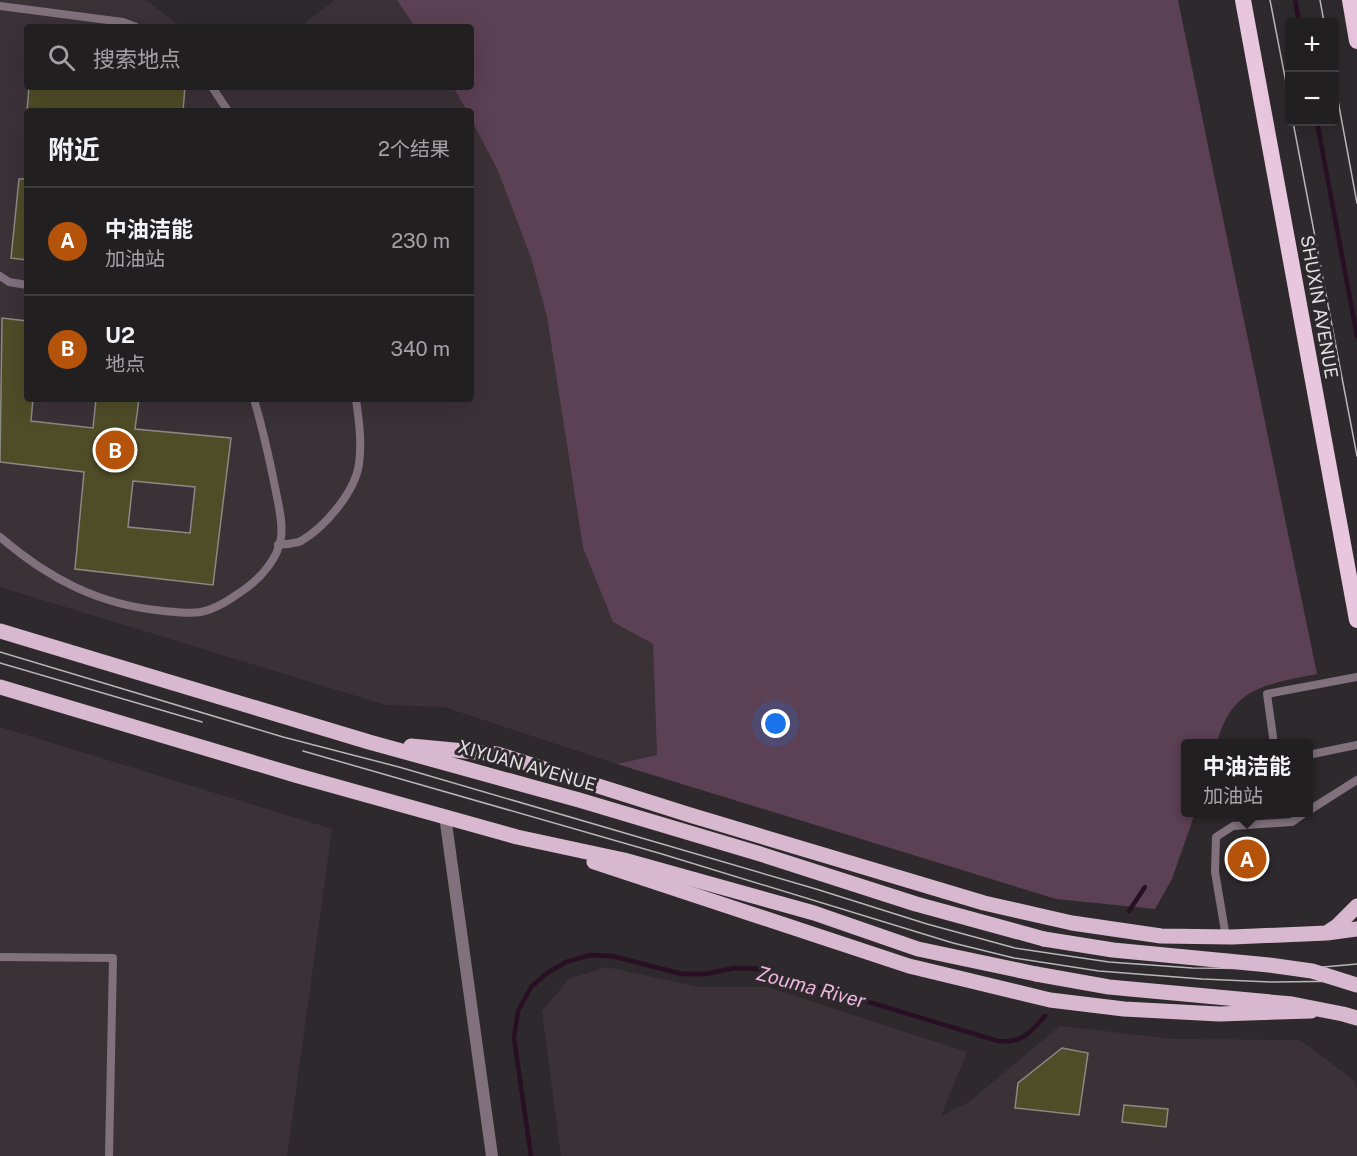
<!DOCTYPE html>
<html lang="zh">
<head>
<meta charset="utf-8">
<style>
  :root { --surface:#221f21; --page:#2e2c2e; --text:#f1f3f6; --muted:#a2a2a5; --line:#3f3d3f; --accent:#b45309 }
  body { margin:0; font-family:"Public Sans","Noto Sans SC",sans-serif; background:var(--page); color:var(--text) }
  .controls { position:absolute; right:18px; top:18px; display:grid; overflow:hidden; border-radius:6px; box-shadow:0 6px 24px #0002 }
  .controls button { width:54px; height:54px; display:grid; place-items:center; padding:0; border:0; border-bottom:2px solid var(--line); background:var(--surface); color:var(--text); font:30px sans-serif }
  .you { position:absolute; left:776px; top:724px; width:21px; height:21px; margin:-15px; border:4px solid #fff; border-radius:50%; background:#1a73e8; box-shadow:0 0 0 9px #1a73e833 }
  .badge { display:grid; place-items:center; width:39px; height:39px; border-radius:50%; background:var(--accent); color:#fff; font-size:20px; font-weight:700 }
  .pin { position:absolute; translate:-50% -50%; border:3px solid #fff; box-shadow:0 2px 6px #0006 }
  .popup { position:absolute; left:1181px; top:739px; width:132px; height:78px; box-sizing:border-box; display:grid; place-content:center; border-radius:6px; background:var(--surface); filter:drop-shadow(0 2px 4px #0005); font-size:20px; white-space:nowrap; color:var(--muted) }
  .popup b { font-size:22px; color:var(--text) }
  .popup::after { content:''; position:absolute; left:50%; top:100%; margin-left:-12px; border:12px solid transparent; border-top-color:var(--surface) }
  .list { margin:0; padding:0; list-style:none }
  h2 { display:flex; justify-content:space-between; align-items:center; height:78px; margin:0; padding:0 24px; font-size:26px }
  h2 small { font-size:20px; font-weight:400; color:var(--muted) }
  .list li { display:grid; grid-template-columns:39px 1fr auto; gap:18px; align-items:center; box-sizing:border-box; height:108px; padding:0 24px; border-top:2px solid var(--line) }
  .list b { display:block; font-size:22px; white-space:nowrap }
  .list p { margin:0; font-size:20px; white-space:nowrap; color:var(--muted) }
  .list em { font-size:20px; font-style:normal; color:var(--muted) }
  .icon { flex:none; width:33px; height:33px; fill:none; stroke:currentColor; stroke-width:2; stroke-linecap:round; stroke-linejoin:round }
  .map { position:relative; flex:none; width:1357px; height:1156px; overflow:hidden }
  .search { position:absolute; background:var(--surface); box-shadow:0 6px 24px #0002; left:24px; top:24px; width:450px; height:66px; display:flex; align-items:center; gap:15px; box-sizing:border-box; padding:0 21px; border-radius:6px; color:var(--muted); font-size:22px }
  .panel { position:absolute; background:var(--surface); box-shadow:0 6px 24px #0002; left:24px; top:108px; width:450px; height:294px; border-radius:6px }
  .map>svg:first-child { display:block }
  .built { fill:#3b3238 }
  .green { fill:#5c4054 }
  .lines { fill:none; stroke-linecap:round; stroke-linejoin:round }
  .stream { stroke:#290f23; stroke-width:4.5 }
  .building { fill:#4f4c28; stroke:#8a8983; stroke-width:1.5; fill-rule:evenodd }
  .service { stroke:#80717c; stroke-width:8 }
  .minor { stroke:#80717c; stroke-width:12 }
  .primary { stroke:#d7b8ce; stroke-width:15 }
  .trunk { stroke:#e8c6de; stroke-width:16 }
  .tram { stroke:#b9b6b8; stroke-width:1.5 }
  .primary-bridge { stroke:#d7b8ce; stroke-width:15 }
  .labels { text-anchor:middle; stroke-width:6; stroke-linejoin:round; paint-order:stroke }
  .street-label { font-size:18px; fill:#e3e0e2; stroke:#2e292c }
  .water-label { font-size:20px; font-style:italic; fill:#edb5dd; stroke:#2e292c }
</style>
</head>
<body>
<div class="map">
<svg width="1357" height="1156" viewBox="0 0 1357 1156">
  <rect width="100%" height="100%" fill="#2e292c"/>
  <g class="built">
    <polygon points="0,0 146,0 181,27 27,27 27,87 453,87 467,111 27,111 27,399 471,399 471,119 498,171 531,258 547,317 583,549 613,622 653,644 657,755 617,764 444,707 386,705 0,587"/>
    <polygon points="335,0 397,0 415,27 300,27"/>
    <polygon points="0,727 332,829 287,1156 0,1156"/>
    <polygon points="606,967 699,987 767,987 967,1052 941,1116 969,1102 1060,1026 1174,1039 1300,1040 1355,1081 1357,1090 1357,1156 561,1156 542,1011 569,979"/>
  </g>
  <path class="green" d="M397,0H1178L1317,674C1267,684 1231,687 1217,743L1186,744V812L1195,813L1172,879L1155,909L1056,899L617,764L657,755L653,644L613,622L583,548L547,317L531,258L498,171L471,119V111H467L453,87H471V27H415Z"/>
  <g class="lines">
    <g class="stream">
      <polyline points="1295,0 1299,22"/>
      <polyline points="1317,122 1357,336"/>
      <polyline points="1129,911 1145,887"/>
      <path d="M531,1156L514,1038L518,1011L531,987L547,973L566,962L590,955L612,956L682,974H705L735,968L759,969L998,1041C1021,1044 1030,1033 1045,1016"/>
    </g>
  </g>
  <g class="building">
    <polygon points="29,87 185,87 183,111 27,111"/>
    <polygon points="19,179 27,179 27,260 11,258"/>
    <path d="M2,318L27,321V399H33L31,421L93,428L96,399H139L135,429L231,438L213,585L75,569L84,472L0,462ZM133,481L195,487L190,533L128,527Z"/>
    <polygon points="1062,1048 1088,1053 1079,1115 1015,1108 1018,1083"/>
    <polygon points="1124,1105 1168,1109 1166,1127 1122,1122"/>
  </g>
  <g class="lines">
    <g class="service">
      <polyline points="0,6 123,22 136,27"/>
      <polyline points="212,87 228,111"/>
      <polyline points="0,276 9,282 27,285"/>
      <path d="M0,537C49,579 99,605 164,611C175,612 189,614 201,612C217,609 232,598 245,589C261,578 278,558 281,538C283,523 279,507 276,492C270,461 263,430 254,399"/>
      <path d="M278,545C285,544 294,544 301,541C325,527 355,492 359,464C362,443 359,420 356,399"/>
      <polyline points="1274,744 1267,694 1357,677"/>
      <polyline points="1308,755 1357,745"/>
      <polyline points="1308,811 1357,780"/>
      <polyline points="1226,937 1215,872 1216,837 1233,826 1292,822 1306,812"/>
      <polyline points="0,957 113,958 109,1156"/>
    </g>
    <polyline class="minor" points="445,816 492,1156"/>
    <g class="primary">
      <polyline points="0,631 369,742 579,800 757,853 916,904 1044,939"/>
      <polyline points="0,687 295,775 517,837 624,860 814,913 918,949 1036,974"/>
      <polyline points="411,746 497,754 690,815 984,903 1072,923 1161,936 1232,937 1327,933 1357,929"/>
      <polyline points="594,862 909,966 1050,1000 1124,1009 1219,1014 1311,1011"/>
      <polyline points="1328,932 1337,926 1357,906"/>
    </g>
    <g class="trunk">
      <polyline points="1243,0 1357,620"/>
      <polyline points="1350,0 1357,41"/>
    </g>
    <g class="tram">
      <polyline points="1270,0 1290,103"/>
      <polyline points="1320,0 1324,22"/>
      <polyline points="1334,79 1357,203"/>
      <polyline points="1293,122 1357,456"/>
      <polyline points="0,652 283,737 399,767 816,889 927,924 1015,948 1109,962 1192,968 1301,969 1357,964"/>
      <polyline points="0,663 202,722"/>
      <polyline points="303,751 662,854 953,943 1014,958 1099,971 1202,979 1271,982 1357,981"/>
    </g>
    <g class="primary-bridge">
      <polyline points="1044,939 1113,950 1269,965 1312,971 1357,985"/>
      <polyline points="1036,974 1109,987 1292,1004 1343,1014 1357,1018"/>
    </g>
  </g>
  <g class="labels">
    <g class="street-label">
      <text transform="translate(1319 307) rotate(80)" y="6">SHUXIN AVENUE</text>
      <text transform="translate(527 766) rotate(16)" y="6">XIYUAN AVENUE</text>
    </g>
    <g class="water-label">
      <text transform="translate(811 987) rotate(15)" y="7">Zouma River</text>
    </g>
  </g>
</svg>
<div class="controls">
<button>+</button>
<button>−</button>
</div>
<div class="you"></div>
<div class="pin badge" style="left:1247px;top:859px">A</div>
<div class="popup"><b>中油洁能</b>加油站</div>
<div class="pin badge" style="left:115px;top:450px">B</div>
<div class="search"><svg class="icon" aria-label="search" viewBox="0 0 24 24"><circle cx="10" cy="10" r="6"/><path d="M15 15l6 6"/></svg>搜索地点</div>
<section class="panel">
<h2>附近<small>2个结果</small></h2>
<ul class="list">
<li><span class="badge">A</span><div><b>中油洁能</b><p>加油站</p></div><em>230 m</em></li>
<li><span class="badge">B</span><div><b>U2</b><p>地点</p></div><em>340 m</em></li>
</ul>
</section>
</div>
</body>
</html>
